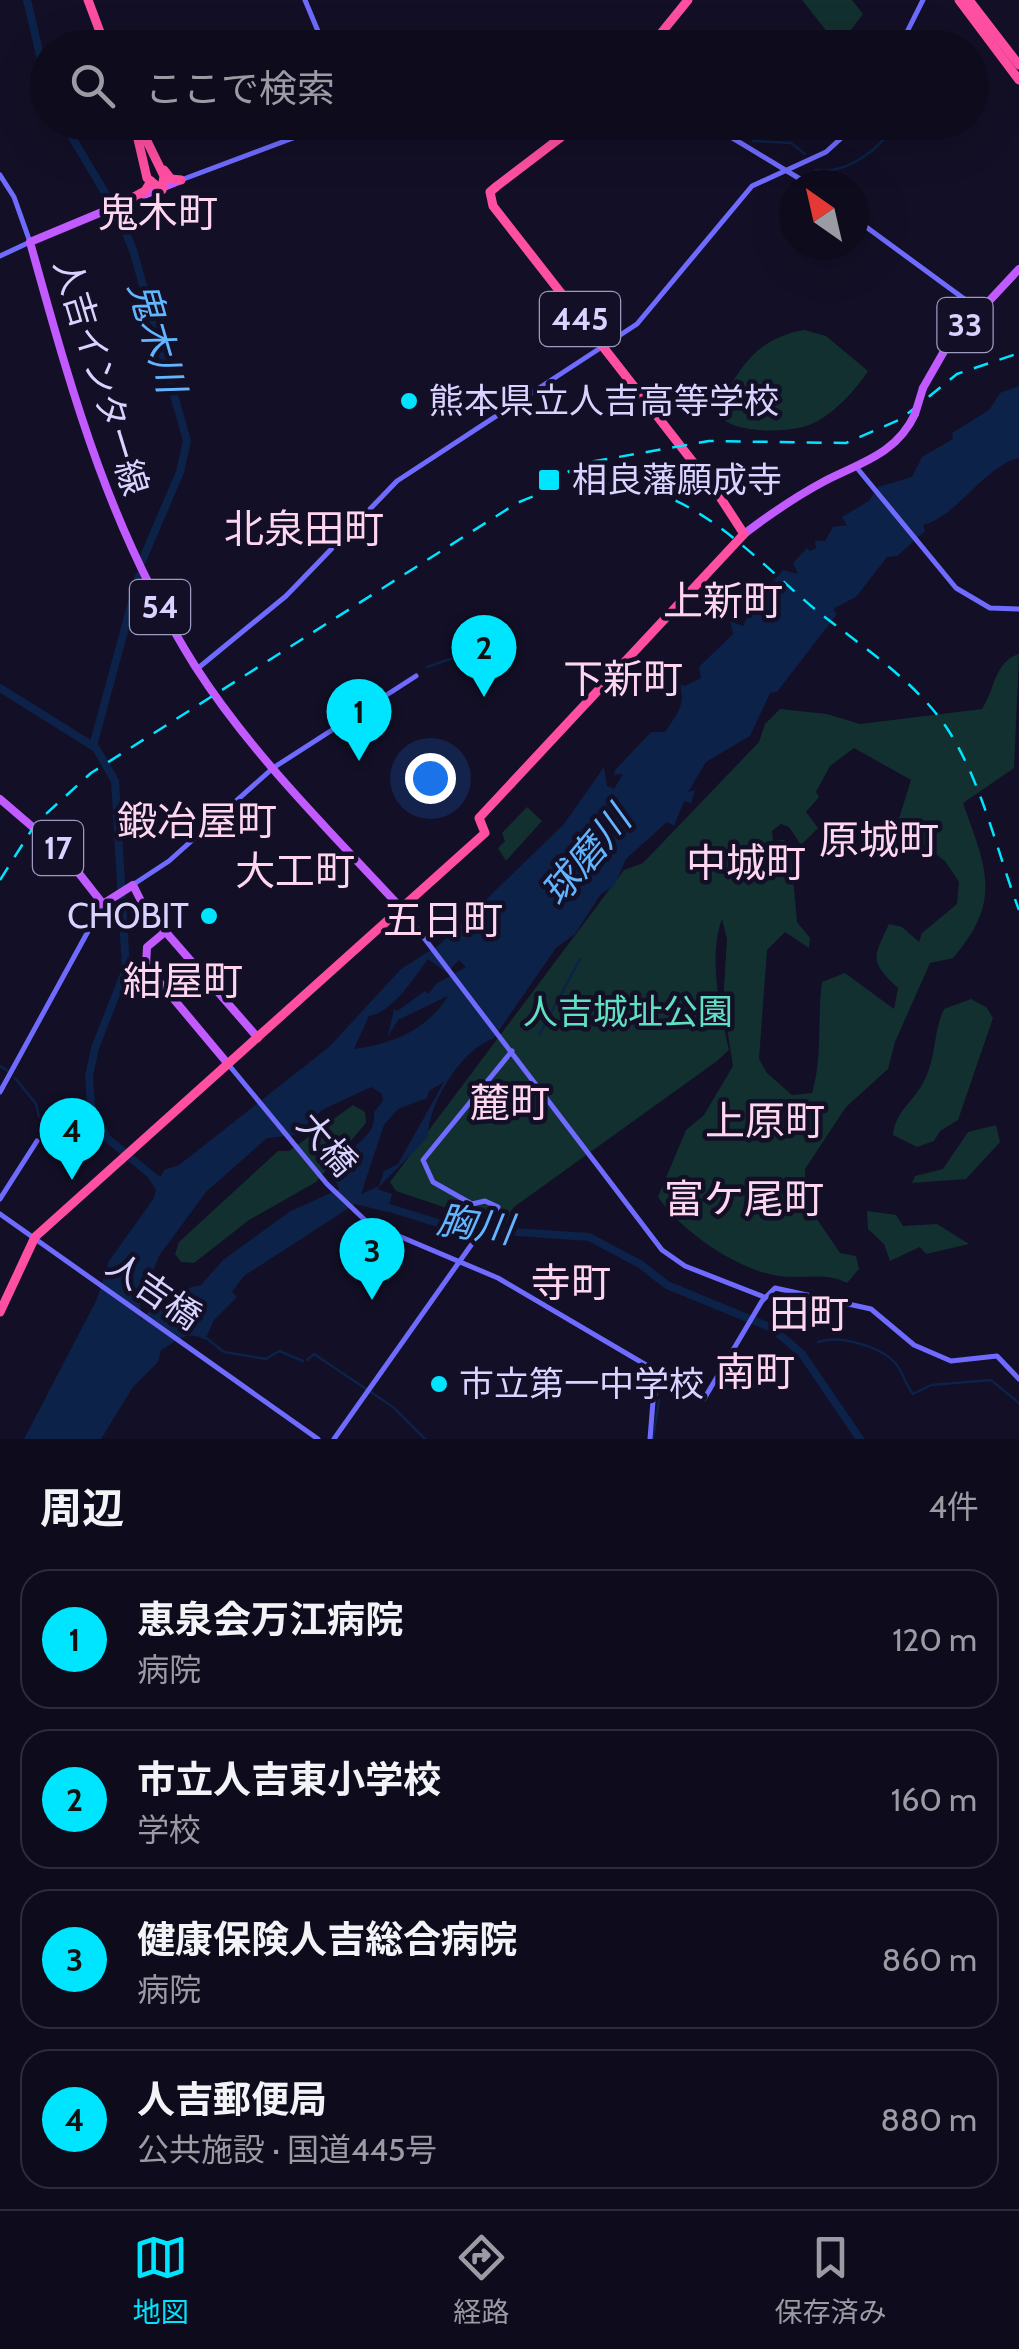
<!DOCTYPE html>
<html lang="ja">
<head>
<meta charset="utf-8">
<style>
  :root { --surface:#0e0b1c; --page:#1c1929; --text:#f1f3f6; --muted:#9b9ba3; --line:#2e2b3b; --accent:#00e5ff }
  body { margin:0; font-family:Cabin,"Noto Sans JP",sans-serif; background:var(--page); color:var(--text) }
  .compass { position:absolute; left:779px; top:170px; width:90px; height:90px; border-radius:50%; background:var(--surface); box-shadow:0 10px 40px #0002; rotate:326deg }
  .you { position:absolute; left:430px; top:778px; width:35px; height:35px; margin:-25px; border:8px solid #fff; border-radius:50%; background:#1a73e8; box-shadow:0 0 0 15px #1a73e833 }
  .badge { display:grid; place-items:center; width:65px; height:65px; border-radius:50%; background:var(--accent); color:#111; font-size:32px; font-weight:700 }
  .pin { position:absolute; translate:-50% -82px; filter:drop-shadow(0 2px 5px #0008) }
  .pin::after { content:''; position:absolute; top:52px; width:35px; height:30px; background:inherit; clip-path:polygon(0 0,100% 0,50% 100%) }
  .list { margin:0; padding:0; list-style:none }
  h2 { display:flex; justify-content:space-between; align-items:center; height:130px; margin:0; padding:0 40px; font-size:42px }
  h2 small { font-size:32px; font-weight:400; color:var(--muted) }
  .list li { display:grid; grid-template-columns:65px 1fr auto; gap:30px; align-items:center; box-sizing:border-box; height:140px; margin:0 20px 20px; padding:0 20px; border:2px solid var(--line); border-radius:30px }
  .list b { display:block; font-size:38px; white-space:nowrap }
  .list p { margin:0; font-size:32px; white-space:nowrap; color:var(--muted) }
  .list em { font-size:32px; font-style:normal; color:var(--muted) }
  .icon { flex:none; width:55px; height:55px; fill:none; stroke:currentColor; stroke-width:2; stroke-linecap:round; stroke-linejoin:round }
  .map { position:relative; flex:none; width:1019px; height:1439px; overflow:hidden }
  .search { position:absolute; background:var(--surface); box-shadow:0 10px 40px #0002; left:30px; right:30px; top:30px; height:110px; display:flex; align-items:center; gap:25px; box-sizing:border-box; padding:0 35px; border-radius:55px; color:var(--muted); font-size:38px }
  .sheet { height:770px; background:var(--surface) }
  nav { display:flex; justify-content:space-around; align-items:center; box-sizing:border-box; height:140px; border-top:2px solid var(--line); background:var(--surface); font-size:28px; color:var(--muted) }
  nav a { display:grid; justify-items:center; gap:5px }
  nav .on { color:var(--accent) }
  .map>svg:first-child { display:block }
  .green { fill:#12302f; fill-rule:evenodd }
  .water { fill:#0c2248; fill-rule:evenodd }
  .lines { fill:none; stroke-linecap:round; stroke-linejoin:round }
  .stream { stroke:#0c2248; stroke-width:2.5 }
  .river { stroke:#0c2248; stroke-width:8 }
  .secondary { stroke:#6f6bff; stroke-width:5 }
  .primary { stroke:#c25bff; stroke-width:8 }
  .highway { stroke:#ff4fa3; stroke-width:9 }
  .rail { stroke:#00e5ff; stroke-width:2.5; stroke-dasharray:15 12; stroke-linecap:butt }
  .primary-bridge { stroke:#c25bff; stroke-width:8 }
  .poi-dot { fill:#00e5ff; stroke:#130f26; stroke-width:4 }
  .labels { text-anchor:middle; stroke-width:9; stroke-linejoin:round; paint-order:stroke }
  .shield { fill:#130f26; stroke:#9e99be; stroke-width:2.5 }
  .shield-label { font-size:32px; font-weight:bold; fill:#d9d4ff }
  .street-label { font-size:35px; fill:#d9d4ff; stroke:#130f26 }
  .poi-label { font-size:35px; fill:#d9d4ff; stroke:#130f26; text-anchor:start }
  .park-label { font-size:35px; fill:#5fe0c0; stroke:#130f26 }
  .water-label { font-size:38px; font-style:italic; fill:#62b6ff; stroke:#130f26 }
  .quarter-label { font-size:40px; fill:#ffd6f0; stroke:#130f26 }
</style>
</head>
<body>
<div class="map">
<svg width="1019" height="1439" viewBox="0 0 1019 1439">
  <rect width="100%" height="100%" fill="#130f26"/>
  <g class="green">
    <polygon points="802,0 852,0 863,14 844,39 828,33"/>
    <path d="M804,330L826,336L868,371C856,390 831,417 809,425C787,433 742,433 724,420L721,402C742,363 759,338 804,330Z"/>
    <path d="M1019,654L1014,768L963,803C986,868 1003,900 953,958L930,963L895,1042L888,1069L846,1107L805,1169L806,1203L840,1253L856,1256L859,1269L847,1283C828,1272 801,1279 779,1276C737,1270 681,1231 658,1197L686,1130L704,1115L733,1066L723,1003L727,939L722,919C708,956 720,1011 729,1050L717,1061L514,1207L510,1212L513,1225L485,1221L396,1191L390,1182L624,870L643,863L759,742L765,724L780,709L827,714L860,724L982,709C995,690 994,662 1019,654ZM854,748L911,780L897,825L945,861L959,882L957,904L922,933L919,942L902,927L889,924C873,958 869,961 898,988L894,1009L845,973L822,982C817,1020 823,1056 812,1093L792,1095L767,1073L759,1059L767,950L785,932L809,948L810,938L797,922L790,845L784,840L773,841L772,831L781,824L789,827L801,845L818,828L806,812L819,797L816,792L830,766Z"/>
    <polygon points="527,807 542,821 506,861 498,848 505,841 502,833"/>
    <path d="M971,999L986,1007L993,1018L958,1120L940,1131L934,1141L917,1147L893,1135C895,1111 915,1101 925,1079C937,1054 933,1032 944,1009Z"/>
    <polygon points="353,1105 365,1112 366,1123 316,1182 249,1220 194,1263 181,1262 175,1254 179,1242 278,1151 289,1151"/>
    <polygon points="996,1125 1000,1142 966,1179 912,1183 915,1176 943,1169 968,1132"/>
    <polygon points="867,1211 896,1215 903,1226 937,1224 969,1244 926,1254 920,1247 890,1261 884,1244 868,1229"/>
  </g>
  <path class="water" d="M1019,386V458C984,466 957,517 923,525L925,531L897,556L887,557L856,597L833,609L837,614L777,692L770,693L750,736L706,762L688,792L695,790L691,803L684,801L674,826L667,822L626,859L614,886L601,894L575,934L556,948L493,1039C461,1049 428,1105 428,1137L377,1189L392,1194L387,1212L355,1204L244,1276L232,1292L237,1297L214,1320L205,1340C187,1329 178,1341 161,1350L158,1362L133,1387L101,1439H24L97,1299L109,1261L154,1198L156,1190L146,1174L161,1176L164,1170L179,1165L329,1047L401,969L439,945L564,824L604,767L607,786L614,789L623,774L614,775L615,770L651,732H665C677,714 687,704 679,683L685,686L701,678L699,667L733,634L730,621L743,626L750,612L755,614L754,608L760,603L752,595L762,594L783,570L798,574L793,563L807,548L810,551L816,548L815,541H825L833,527L847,525L842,517L869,501L878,487L912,477L922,457L953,439L952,433L989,410L1000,393ZM428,959L447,973L459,960L466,967L436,984L428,994L425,991L397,1011L394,1009L388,1036L398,1020L448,996C427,1030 392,1044 354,1049L369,1016C392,1013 414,978 428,959ZM444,1082L398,1164L384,1171L379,1186L361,1194L384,1125L398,1109L427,1098L429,1091ZM371,1087L382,1094L383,1101L374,1112C376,1137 355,1141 345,1159C340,1167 341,1175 336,1182L339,1189L289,1212L223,1260L201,1285L167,1293L141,1320L140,1303L159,1256L206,1192L267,1138L296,1135L322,1110Z"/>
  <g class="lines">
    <g class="stream">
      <polyline points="740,122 744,135"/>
      <polyline points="753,141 791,143 805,154"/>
      <path d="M816,170C848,175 882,147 897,122"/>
      <polyline points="427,667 453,658"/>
      <polyline points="539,1035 580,959"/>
      <polyline points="0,1066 8,1071"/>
      <polyline points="15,1078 36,1104 39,1117"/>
      <polyline points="205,1337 224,1352 266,1359 279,1351 303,1361"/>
      <path d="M818,1342C839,1334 882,1347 896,1364C903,1373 906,1385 913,1394L931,1385L991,1380L1019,1403"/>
      <polyline points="307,1360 314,1354 393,1407 425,1439"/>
      <polyline points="653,1439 659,1400"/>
    </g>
    <g class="river">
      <polyline points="27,0 48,89"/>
      <polyline points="63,122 120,218 133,250 187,441 180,472 142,561"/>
      <polyline points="0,688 96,748 115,781 126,969 95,1048 89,1076 91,1106 107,1138 156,1179"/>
      <polyline points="93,746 139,576"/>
      <polyline points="380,1205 454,1228 589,1237 640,1264 667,1285 772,1328 802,1354 860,1439"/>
    </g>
    <g class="secondary">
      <polyline points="305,0 325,48"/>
      <polyline points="899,48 923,0"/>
      <polyline points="706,122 810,185"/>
      <polyline points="0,175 14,197 30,242 0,256"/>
      <polyline points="181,180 336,122"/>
      <polyline points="854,218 978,309"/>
      <polyline points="857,468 956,588 990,608 1019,609"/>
      <polyline points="197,669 286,596 397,481 637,324 752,186 826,152 859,122"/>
      <polyline points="134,884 169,861 273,768 416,676"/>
      <polyline points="402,909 662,1250 685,1266 764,1297"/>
      <polyline points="228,1064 327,1184 368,1223 498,1278 704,1399 762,1301 775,1288 871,1309 914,1345 951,1361 997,1356 1019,1379"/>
      <polyline points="0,1092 103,904"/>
      <polyline points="0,1199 37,1141"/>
      <polyline points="0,1214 318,1439"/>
      <polyline points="334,1439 498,1207 485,1201 472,1204 433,1182 423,1160 512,1051"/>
      <polyline points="650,1439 653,1401 662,1375"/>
    </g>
    <g class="primary">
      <polyline points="144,195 181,180"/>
      <path d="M126,202L30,242C73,396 109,529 195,666C252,755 331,832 402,909"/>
      <polyline points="923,388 947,346 1019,269"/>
      <path d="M744,534C769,515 795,497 823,482C859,463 896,455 915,414"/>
      <polyline points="0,799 63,853 103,904 133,885 144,907 258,1038"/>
      <polyline points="165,932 147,947 146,966 228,1064"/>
    </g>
    <g class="highway">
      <polyline points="88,0 106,48"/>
      <polyline points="959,0 1019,80"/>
      <polyline points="969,0 1019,65"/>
      <polyline points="649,48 688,0"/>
      <polyline points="134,122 147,178 162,190 164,176 146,139"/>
      <polyline points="164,170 171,179 181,180"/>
      <polyline points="123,203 145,191 151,181"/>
      <polyline points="0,1312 35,1237 485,833 479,818 744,534 718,494 493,206 490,192 497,186 581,122"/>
    </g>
    <g class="rail">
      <polyline points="543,483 590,462 709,441 846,443 901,419 957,374 1019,353"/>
      <path d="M0,880L36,823L91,773L517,503C560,484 605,477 650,491C715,510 765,568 816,610C862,647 918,682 950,733C983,786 997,852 1019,910"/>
    </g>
    <polyline class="primary-bridge" points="915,414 923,388"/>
  </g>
  <g class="poi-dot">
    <circle cx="409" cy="401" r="10"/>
    <rect x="537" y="468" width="24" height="24" rx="5"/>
    <circle cx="209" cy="916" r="10"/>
    <circle cx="439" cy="1384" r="10"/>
  </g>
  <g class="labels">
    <g class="shield">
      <rect x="540" y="292" width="80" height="54" rx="8"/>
      <rect x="937.5" y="298" width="55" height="54" rx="8"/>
      <rect x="130" y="580" width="60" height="54" rx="8"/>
      <rect x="33" y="821" width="50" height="54" rx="8"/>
    </g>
    <g class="shield-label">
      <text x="580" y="330">445</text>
      <text x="965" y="336">33</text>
      <text x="160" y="618">54</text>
      <text x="58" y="859">17</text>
    </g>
    <g class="street-label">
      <text transform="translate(101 377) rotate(73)" y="12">人吉インター線</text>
      <text transform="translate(327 1144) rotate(50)" y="12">大橋</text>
      <text transform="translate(154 1291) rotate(35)" y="12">人吉橋</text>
    </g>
    <g class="poi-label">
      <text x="429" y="413">熊本県立人吉高等学校</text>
      <text x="572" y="492">相良藩願成寺</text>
      <text x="189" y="928" text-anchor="end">CHOBIT</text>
      <text x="459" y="1396">市立第一中学校</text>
    </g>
    <g class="park-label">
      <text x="628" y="1024">人吉城址公園</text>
    </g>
    <g class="water-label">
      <text transform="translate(157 337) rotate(74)" y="13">鬼木川</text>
      <text transform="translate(586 856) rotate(-50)" y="13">球磨川</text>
      <text transform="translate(475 1225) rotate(8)" y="13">胸川</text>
    </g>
    <g class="quarter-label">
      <text x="158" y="227">鬼木町</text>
      <text x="304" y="543">北泉田町</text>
      <text x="723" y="615">上新町</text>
      <text x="623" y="693">下新町</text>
      <text x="197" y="835">鍛冶屋町</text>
      <text x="879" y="854">原城町</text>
      <text x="746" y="877">中城町</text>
      <text x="295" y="885">大工町</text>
      <text x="443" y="934">五日町</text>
      <text x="183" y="995">紺屋町</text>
      <text x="510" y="1117">麓町</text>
      <text x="765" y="1135">上原町</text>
      <text x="744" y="1213">富ケ尾町</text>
      <text x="571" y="1297">寺町</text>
      <text x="809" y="1328">田町</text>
      <text x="755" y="1386">南町</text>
    </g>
  </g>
</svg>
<svg class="compass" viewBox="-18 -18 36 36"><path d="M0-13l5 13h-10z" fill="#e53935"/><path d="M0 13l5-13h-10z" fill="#9b9ba3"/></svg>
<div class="you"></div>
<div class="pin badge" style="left:359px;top:761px">1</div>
<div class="pin badge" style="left:484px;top:697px">2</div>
<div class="pin badge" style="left:372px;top:1300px">3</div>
<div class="pin badge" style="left:72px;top:1180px">4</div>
<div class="search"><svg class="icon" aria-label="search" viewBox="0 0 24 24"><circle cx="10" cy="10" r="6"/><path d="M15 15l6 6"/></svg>ここで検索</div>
</div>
<section class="sheet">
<h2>周辺<small>4件</small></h2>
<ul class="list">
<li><span class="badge">1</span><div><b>恵泉会万江病院</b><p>病院</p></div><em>120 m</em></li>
<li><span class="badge">2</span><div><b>市立人吉東小学校</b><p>学校</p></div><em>160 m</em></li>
<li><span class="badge">3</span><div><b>健康保険人吉総合病院</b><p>病院</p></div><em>860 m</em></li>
<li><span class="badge">4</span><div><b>人吉郵便局</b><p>公共施設 · 国道445号</p></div><em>880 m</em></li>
</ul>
</section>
<nav>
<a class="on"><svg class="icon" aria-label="map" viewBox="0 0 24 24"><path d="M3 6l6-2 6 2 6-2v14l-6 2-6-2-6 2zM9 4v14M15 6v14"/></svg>地図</a>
<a><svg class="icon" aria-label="directions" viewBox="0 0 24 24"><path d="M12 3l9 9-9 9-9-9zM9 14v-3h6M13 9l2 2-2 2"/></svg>経路</a>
<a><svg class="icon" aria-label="saved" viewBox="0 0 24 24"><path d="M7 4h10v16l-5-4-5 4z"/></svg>保存済み</a>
</nav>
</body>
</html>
